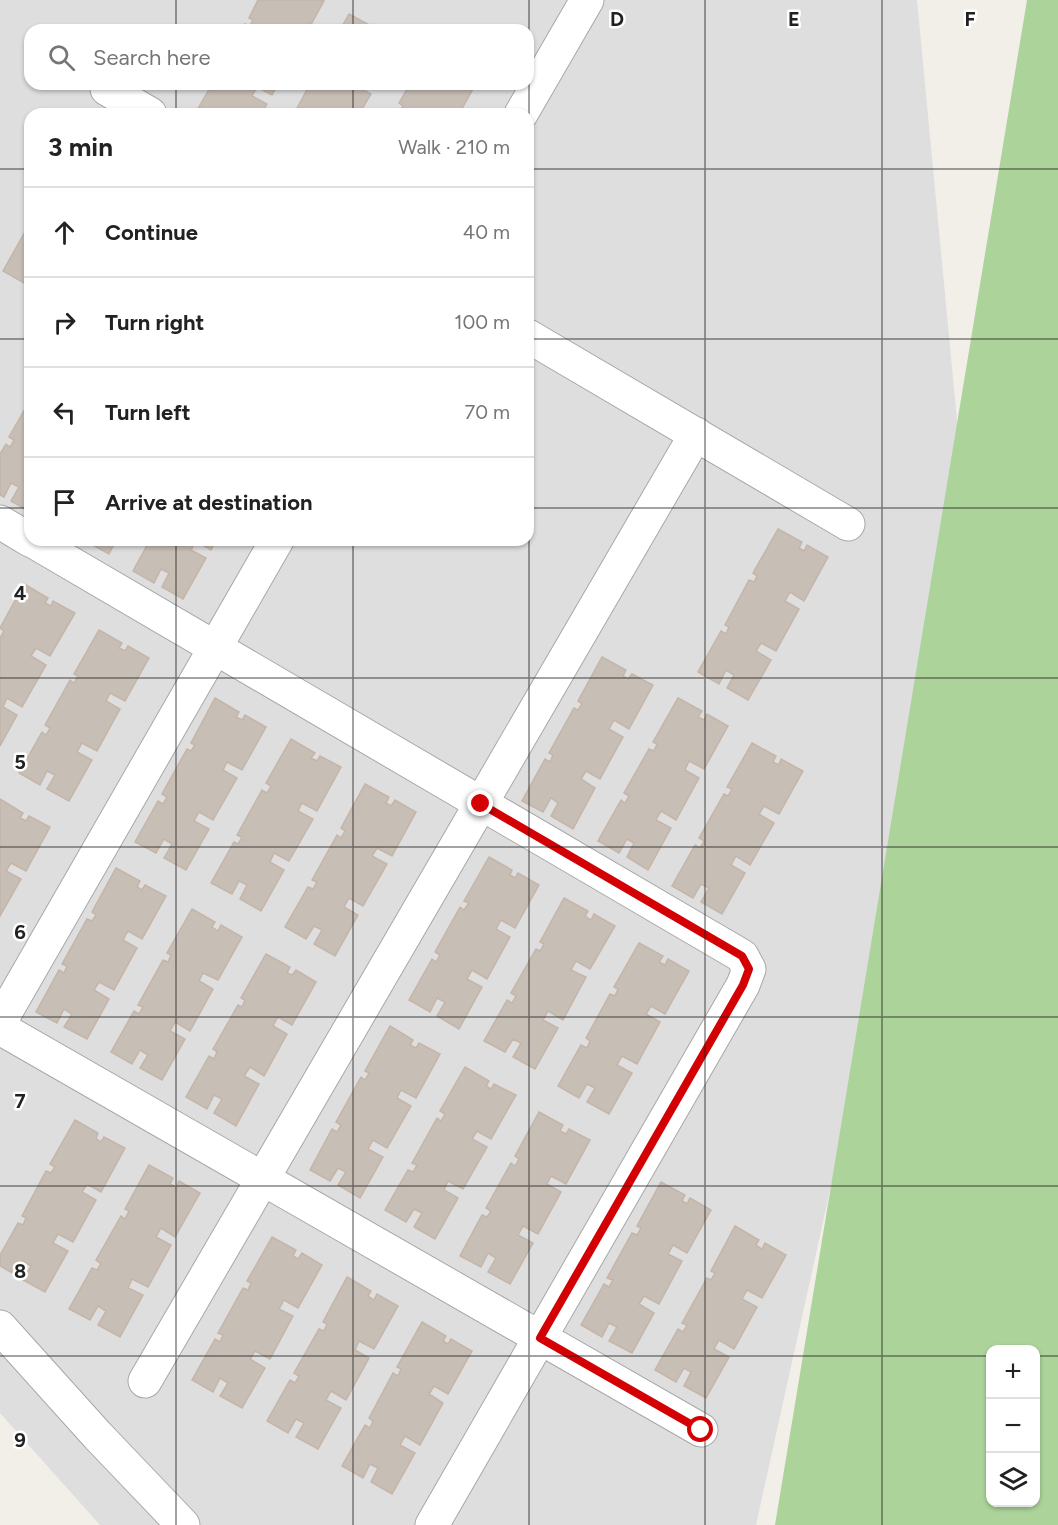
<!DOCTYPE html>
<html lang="en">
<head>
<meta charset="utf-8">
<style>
  :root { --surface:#fff; --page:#f6f6f6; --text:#222; --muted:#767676; --line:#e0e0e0 }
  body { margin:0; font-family:Figtree,sans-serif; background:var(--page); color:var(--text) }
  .controls { position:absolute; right:18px; bottom:18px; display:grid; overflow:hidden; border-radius:12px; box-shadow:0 2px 4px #0004 }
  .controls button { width:54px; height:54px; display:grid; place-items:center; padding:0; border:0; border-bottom:2px solid var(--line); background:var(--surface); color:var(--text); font:30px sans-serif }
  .stop { position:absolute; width:18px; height:18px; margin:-14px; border:4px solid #d30004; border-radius:50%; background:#fff }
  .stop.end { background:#d30004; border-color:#fff; box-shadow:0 2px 6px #0008 }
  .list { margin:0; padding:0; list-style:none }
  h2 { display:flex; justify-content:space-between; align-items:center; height:78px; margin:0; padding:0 24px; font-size:26px }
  h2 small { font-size:20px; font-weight:400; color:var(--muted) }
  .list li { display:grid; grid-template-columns:39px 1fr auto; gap:18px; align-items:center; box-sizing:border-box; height:90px; padding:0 24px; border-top:2px solid var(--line) }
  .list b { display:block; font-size:22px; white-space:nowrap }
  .list em { font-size:20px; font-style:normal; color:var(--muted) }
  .icon { flex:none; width:33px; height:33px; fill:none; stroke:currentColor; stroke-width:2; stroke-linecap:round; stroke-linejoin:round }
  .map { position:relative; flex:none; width:1058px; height:1525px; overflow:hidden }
  .search { position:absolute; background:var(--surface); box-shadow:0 2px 4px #0004; left:24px; top:24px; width:510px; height:66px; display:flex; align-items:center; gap:15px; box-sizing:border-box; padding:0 21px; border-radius:18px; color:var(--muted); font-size:22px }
  .panel { position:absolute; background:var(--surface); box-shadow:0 2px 4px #0004; left:24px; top:108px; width:510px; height:438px; border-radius:18px }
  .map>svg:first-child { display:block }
  .residential { fill:#dfdede; fill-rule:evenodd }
  .forest { fill:#acd39a; fill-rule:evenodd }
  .building { fill:#c7beb6; stroke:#c5b5a9; stroke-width:1.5 }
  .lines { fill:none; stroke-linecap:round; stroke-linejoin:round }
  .minor-casing { stroke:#a8a8a8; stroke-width:35 }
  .minor { stroke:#fff; stroke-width:33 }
  .route { stroke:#d30004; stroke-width:8 }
  .grid { fill:none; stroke:#212121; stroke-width:1.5; stroke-opacity:0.55 }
  .grid-label { font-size:20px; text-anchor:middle; font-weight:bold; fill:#212121; stroke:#fff; stroke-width:5; stroke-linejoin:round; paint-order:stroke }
</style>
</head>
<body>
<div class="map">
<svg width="1058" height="1525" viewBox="0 0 1058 1525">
  <rect width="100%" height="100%" fill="#f2eee8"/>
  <path class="residential" d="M0,0H917L970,557L756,1525H100L0,1413ZM30,30H528V84H30ZM30,114H528V540H30Z"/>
  <path class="forest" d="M1027,0H1058V1525H775ZM990,1350H1036V1502H990Z"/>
  <g class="building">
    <polygon points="258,0 321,0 324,1 308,30 242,30 245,24 249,27 253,20 249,18"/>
    <polygon points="349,14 373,27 371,30 340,30"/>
    <polygon points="212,84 278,84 272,95 257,87 252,96 267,104 261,114 195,114"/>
    <polygon points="310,84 357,84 356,86 371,94 359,114 300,114 301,112 296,110"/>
    <polygon points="410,84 468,84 474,87 459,114 393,114 395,110 399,112 403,106 399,103"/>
    <polygon points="26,230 30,233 30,271 24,283 3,271"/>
    <polygon points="30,400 30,512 11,501 19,487 11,483 4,497 0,495 0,454 6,444 10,447 14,440 9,437"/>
    <polygon points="778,529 802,542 799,548 804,551 807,545 828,557 804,601 790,592 785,601 799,609 776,651 761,643 756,651 771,660 748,700 727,688 734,675 726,670 719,684 698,672 721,631 726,634 729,627 725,625 749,580 754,582 757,576 753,573"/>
    <polygon points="88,540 116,540 109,554 87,542"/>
    <polygon points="150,540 216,540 211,550 196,541 191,550 206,558 183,599 162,587 169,573 161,569 154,583 133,571"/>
    <polygon points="24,584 48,598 45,603 51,606 53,601 75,613 50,656 36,648 31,656 46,665 22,707 7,698 3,707 17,715 0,746 0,638 4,631 0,628"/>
    <polygon points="99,630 122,643 119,648 125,651 128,646 149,658 125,701 110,693 106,701 120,709 97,751 82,743 77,752 92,760 69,801 47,789 55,775 47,771 40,785 19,773 42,732 46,735 50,728 45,725 70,680 74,683 78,676 74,674"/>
    <polygon points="602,657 626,670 623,676 628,679 632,674 653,685 629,729 614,720 609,729 623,737 600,779 586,771 581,779 595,788 573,829 551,816 558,803 551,798 543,812 522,801 545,759 550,762 553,755 549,753 574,708 578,710 582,704 578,701"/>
    <polygon points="215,698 239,712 236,717 242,720 245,715 266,727 242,770 227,762 223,770 237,778 213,820 199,812 194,821 209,829 186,870 164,858 172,844 164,839 156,853 135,842 158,801 163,804 167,797 162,794 187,749 191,751 195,745 191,743"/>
    <polygon points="678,698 702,711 698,717 704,720 707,714 728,726 704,769 689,761 685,770 699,778 676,820 661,811 656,820 671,828 648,870 627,857 634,843 627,839 619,853 598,841 621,800 625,803 629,796 624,793 649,749 654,751 657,744 653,742"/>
    <polygon points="291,739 315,753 311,758 317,761 320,756 341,767 317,811 302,803 298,811 313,819 289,861 274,853 270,862 284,870 261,911 240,899 247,885 239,881 232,894 211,883 234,842 238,844 242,837 237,835 262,790 267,793 271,786 266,783"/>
    <polygon points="752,743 776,756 773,762 779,765 781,759 803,771 779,814 764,806 759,814 774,823 750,865 736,856 731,865 745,873 722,914 701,902 709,888 701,884 693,898 672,886 695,845 700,848 704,841 699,838 724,794 728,796 732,789 727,787"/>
    <polygon points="365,784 389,797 386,803 391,806 395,800 416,812 392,856 377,848 372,856 387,864 363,906 349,898 344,907 358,915 335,956 314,944 322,930 314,926 306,939 285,927 308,887 313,889 317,882 312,880 337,835 341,838 345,831 341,828"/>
    <polygon points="0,799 23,813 20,818 26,821 29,816 50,827 26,871 11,863 6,871 21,879 0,916"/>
    <polygon points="489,857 512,870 510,875 515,878 518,873 539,885 515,928 501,920 496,929 510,937 487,979 472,970 467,979 482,987 459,1029 437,1016 445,1002 437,998 430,1012 409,1000 432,959 436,962 440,955 435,952 460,907 464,910 469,903 464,901"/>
    <polygon points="116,868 140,881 137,887 142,890 145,885 166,896 142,939 128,931 123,940 137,948 114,990 99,982 94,990 109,999 87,1039 64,1027 72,1014 64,1009 57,1023 36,1012 59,970 64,973 67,966 62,964 87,919 92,921 96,915 92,912"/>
    <polygon points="564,898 588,911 585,916 591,920 594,914 615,926 590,969 576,961 571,970 586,977 563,1020 548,1011 543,1020 558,1028 535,1069 513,1057 521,1043 513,1039 505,1052 484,1041 507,1000 512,1003 516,996 511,993 536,949 540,951 544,944 540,942"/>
    <polygon points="192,909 215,922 212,927 218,931 221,925 242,937 218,980 203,973 199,981 213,989 190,1031 175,1022 170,1031 185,1039 162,1080 140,1068 148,1055 140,1050 132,1064 111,1052 134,1011 139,1014 143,1007 138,1005 163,960 168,962 171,955 167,953"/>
    <polygon points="639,943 663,956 659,962 665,965 668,959 689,971 665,1014 651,1006 646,1014 660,1022 637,1064 622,1056 617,1065 632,1073 609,1114 587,1102 595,1088 587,1084 579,1098 558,1086 581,1045 587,1048 590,1041 586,1038 610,994 615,996 618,989 614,987"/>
    <polygon points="266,954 290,967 287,973 292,975 296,970 316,982 292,1025 278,1017 273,1026 287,1034 264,1076 250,1067 244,1076 259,1084 236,1126 214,1113 222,1099 214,1095 207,1109 186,1097 209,1056 214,1059 217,1052 213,1049 238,1005 242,1007 245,1000 241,998"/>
    <polygon points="390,1026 413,1040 410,1045 416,1048 419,1043 440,1054 416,1098 401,1090 397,1098 411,1106 387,1148 373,1140 368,1149 383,1157 360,1198 338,1185 346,1172 338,1168 330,1181 310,1170 332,1129 337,1132 341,1125 336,1122 361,1077 365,1080 369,1073 365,1071"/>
    <polygon points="465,1067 489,1081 486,1086 491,1089 494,1084 516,1095 491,1139 477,1131 472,1139 487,1147 463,1189 448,1181 444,1190 458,1198 435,1239 414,1227 422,1213 414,1209 406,1222 385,1210 408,1170 413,1172 417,1165 412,1163 437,1118 441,1121 445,1114 440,1111"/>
    <polygon points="539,1112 563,1125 560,1131 566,1134 569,1129 590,1140 566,1184 551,1176 547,1184 561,1192 538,1234 523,1226 518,1235 533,1243 510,1284 488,1272 496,1258 488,1253 481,1267 460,1256 482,1215 487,1217 491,1211 486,1208 511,1163 515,1166 519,1159 515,1156"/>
    <polygon points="75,1120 98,1133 96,1139 101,1142 104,1137 125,1148 101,1192 87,1184 82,1192 96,1200 73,1242 58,1234 53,1243 68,1251 45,1292 23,1280 31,1266 23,1261 16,1275 0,1266 0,1255 18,1223 23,1225 26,1218 22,1216 46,1171 51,1173 55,1167 50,1164"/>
    <polygon points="149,1165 173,1178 170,1184 176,1187 179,1181 200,1193 175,1237 161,1228 156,1237 171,1245 148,1287 132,1279 128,1288 143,1295 120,1337 98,1325 106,1311 98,1306 90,1320 69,1309 92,1268 97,1270 101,1264 96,1260 121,1216 125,1219 129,1211 125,1209"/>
    <polygon points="661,1182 685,1195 682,1201 687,1204 690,1198 711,1210 687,1253 673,1245 668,1254 682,1261 659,1304 644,1296 639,1304 654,1313 632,1353 609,1341 617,1327 609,1323 602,1337 581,1325 604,1284 609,1287 613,1280 607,1278 632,1233 637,1235 641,1228 637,1226"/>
    <polygon points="735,1226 759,1240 756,1245 762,1249 765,1243 786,1255 762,1298 747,1290 742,1299 757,1307 734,1349 719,1340 714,1349 729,1357 706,1398 684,1386 691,1372 684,1368 676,1382 655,1370 678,1329 683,1332 687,1325 682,1323 707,1278 711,1280 715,1273 711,1271"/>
    <polygon points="272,1237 296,1250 293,1256 298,1259 302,1253 322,1265 298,1308 284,1300 279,1309 293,1316 270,1359 255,1351 250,1359 265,1368 242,1408 220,1396 228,1383 220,1378 213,1392 192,1380 215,1339 220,1342 223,1335 218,1333 243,1288 248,1290 251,1283 247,1281"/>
    <polygon points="347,1277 371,1291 368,1296 374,1300 377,1294 398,1306 374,1349 359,1341 355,1350 369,1358 346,1400 331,1391 326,1400 341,1408 318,1449 296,1437 304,1423 296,1419 288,1433 267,1421 290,1380 295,1383 299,1376 294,1373 319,1329 324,1331 327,1324 323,1322"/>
    <polygon points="422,1322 446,1336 443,1341 448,1344 451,1339 472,1351 448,1394 434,1386 429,1394 443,1403 420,1445 405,1436 400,1445 415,1453 392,1494 371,1482 378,1468 370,1464 363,1478 342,1466 365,1425 370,1428 373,1421 369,1418 393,1373 398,1376 401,1369 397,1367"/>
  </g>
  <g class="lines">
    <g class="minor-casing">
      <g id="minor">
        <polyline points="107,89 150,114"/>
        <polyline points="521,114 587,0"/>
        <polyline points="528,336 848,524"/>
        <polyline points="0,522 30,540"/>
        <polyline points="31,540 742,956 749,969 743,985 432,1525"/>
        <polyline points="0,1022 277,540"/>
        <polyline points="0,1028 701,1430"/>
        <polyline points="0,1327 98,1436 183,1525"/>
        <polyline points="145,1381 696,434"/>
      </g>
    </g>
    <use href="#minor" class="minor"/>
  </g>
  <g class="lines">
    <polyline class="route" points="481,804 742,956 749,969 743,985 540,1338 701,1430"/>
  </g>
  <path class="grid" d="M176,0V30M353,0V30M529,0V1525M705,0V1525M882,0V1525M176,84V114M353,84V114M0,169H30M528,169H1058M0,339H30M528,339H1058M0,508H30M528,508H1058M176,540V1525M353,540V1525M0,678H1058M0,847H1058M0,1017H1058M0,1186H1058M0,1356H990M1036,1356H1058"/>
  <g class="grid-label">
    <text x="617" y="26">D</text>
    <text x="794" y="26">E</text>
    <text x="970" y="26">F</text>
    <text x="20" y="600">4</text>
    <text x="20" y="769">5</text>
    <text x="20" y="939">6</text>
    <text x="20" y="1108">7</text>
    <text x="20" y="1278">8</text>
    <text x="20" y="1447">9</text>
  </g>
</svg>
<div class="controls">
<button>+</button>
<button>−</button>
<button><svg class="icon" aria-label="layers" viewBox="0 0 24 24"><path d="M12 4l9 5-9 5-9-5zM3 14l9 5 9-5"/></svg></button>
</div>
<div class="stop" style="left:701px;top:1430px"></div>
<div class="stop end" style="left:481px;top:804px"></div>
<div class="search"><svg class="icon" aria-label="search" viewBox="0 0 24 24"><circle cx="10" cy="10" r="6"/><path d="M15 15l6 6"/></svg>Search here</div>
<section class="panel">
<h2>3 min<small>Walk · 210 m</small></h2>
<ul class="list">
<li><svg class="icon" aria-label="ahead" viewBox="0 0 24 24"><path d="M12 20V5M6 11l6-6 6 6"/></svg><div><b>Continue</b></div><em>40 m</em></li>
<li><svg class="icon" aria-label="right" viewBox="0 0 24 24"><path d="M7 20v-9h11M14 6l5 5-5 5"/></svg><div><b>Turn right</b></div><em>100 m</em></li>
<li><svg class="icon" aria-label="left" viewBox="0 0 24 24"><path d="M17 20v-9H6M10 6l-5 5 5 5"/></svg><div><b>Turn left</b></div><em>70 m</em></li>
<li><svg class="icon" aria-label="arrive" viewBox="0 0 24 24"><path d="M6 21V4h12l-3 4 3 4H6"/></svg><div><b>Arrive at destination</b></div></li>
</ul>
</section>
</div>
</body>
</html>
